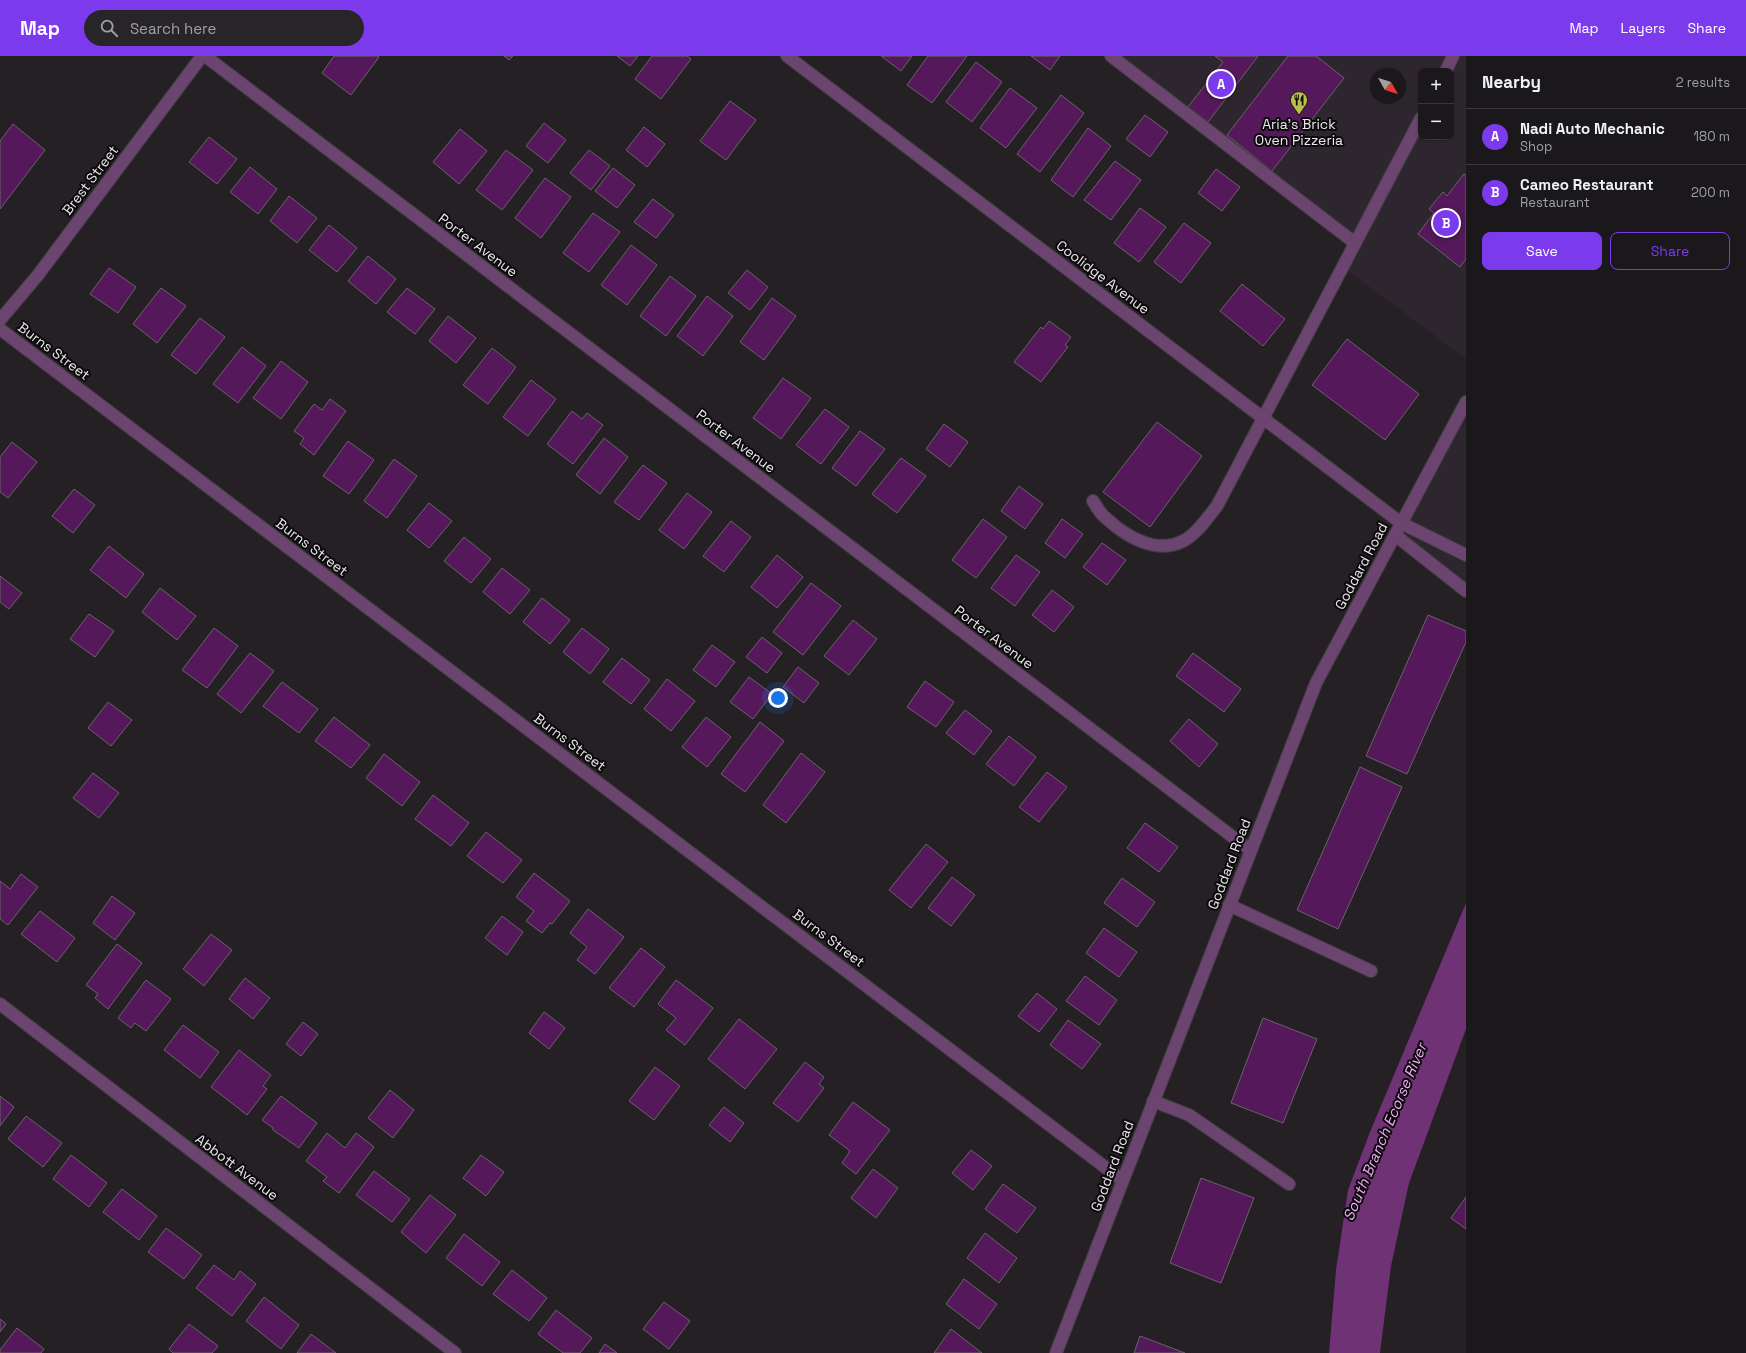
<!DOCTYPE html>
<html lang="en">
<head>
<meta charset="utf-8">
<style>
  :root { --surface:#1b181b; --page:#282528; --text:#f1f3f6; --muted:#a0a0a3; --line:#39373a; --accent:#7c3aed }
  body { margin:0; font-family:"Space Grotesk",sans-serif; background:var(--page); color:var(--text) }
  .controls { position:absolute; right:12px; top:12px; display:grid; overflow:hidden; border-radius:8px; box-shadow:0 1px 3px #0004 }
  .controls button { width:36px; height:36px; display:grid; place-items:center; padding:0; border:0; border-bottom:1px solid var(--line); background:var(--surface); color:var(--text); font:20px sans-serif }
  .compass { position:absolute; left:1370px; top:12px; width:36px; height:36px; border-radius:50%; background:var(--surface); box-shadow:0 1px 3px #0004; rotate:129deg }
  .you { position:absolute; left:778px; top:642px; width:14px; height:14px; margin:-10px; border:3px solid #fff; border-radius:50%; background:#1a73e8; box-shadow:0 0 0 6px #1a73e833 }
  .badge { display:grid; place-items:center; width:26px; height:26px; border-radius:50%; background:var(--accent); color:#fff; font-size:13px; font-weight:700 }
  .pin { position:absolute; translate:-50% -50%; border:2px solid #fff; box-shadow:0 1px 4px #0006 }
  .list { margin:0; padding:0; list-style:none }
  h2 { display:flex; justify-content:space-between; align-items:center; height:52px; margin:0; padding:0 16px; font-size:17px }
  h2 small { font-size:13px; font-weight:400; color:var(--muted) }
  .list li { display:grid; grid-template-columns:26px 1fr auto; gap:12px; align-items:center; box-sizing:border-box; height:56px; padding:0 16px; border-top:1px solid var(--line) }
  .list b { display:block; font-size:15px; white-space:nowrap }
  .list p { margin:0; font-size:13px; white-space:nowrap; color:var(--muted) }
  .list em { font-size:13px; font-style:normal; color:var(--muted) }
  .actions { display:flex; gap:8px; padding:12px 16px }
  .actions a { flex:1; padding:9px 0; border:1px solid var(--accent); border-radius:8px; text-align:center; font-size:14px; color:var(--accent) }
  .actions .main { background:var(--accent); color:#fff }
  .icon { flex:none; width:22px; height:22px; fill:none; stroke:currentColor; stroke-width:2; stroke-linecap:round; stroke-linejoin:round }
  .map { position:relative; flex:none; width:1466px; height:1297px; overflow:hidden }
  header { display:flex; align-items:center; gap:24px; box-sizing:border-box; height:56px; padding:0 20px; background:var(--accent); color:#fff }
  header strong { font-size:19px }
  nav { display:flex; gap:22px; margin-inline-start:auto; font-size:14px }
  .search { width:280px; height:36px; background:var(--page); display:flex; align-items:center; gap:10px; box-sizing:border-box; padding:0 14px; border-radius:22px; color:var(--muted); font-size:15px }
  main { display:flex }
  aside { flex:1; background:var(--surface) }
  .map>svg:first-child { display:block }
  .built { fill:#2e262f; fill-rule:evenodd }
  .water { fill:#6e3275 }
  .building { fill:#55195b; stroke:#686469 }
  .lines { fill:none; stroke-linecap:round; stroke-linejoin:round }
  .service-casing { stroke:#403c40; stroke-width:14 }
  .minor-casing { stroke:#403c40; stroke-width:14 }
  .tertiary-casing { stroke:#403c40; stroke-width:14 }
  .service { stroke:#6b446f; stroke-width:12 }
  .minor { stroke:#6b446f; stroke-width:12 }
  .tertiary { stroke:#6b446f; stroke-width:12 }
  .labels { text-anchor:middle; stroke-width:4; stroke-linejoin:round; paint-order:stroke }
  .poi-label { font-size:14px; fill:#eae8eb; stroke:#0c0a0c }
  .street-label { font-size:14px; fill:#eae8eb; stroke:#0c0a0c }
  .water-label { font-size:15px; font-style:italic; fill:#f0acf6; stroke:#0c0a0c }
</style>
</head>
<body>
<header>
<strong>Map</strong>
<div class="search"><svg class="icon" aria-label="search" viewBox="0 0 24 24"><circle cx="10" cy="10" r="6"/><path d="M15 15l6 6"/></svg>Search here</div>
<nav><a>Map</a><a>Layers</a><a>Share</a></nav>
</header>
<main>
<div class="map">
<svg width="1466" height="1297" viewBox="0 0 1466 1297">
  <rect width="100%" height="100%" fill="#242024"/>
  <g class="built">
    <path d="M1111,0H1466V303L1343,211L1355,188ZM1421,15H1451V81H1421ZM1376,18H1400V42H1376Z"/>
    <polygon points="1466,346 1466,535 1395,479"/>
  </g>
  <polygon class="water" points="1466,847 1466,973 1409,1127 1391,1210 1380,1297 1329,1297 1336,1214 1348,1134 1370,1076"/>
  <g class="building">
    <polygon points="334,0 378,0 379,1 351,39 322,17"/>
    <polygon points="504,0 513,0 509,4"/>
    <polygon points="617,0 638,0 630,10"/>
    <polygon points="652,0 687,0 691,3 661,43 635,23"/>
    <polygon points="881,0 912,0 901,15"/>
    <polygon points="928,0 967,0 932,47 907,29"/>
    <polygon points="1031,0 1060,0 1050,14"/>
    <polygon points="1215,0 1258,0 1208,66 1188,51 1223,6"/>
    <polygon points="1288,0 1316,0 1344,22 1272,115 1227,79"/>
    <polygon points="976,6 1002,26 972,66 946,46"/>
    <polygon points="1010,32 1037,52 1006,92 980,72"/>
    <polygon points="1061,39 1084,57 1040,116 1017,98"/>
    <polygon points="730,45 756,64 726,104 700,85"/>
    <polygon points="1145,59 1168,76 1150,101 1126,83"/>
    <polygon points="544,67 566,84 548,107 526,90"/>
    <polygon points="13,68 45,94 0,153 0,85"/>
    <polygon points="644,71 665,88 647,111 626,94"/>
    <polygon points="1088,72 1111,90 1073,141 1051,124"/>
    <polygon points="460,73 487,95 459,128 433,106"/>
    <polygon points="209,81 237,103 217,128 189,106"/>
    <polygon points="506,94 533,114 502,154 476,134"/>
    <polygon points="589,94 610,110 591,134 570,117"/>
    <polygon points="1115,105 1141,124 1111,164 1084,144"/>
    <polygon points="250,111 277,133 258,158 230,136"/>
    <polygon points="613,112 635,129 617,152 595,135"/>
    <polygon points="1216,113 1240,131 1222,155 1198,137"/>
    <polygon points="1464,118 1466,119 1466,203 1460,211 1418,178 1434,157 1429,153 1443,136 1447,140"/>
    <polygon points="545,122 571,141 541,182 515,162"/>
    <polygon points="289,140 317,162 297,187 270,165"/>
    <polygon points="653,143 674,159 656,182 634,166"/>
    <polygon points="1140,152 1166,171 1139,206 1114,187"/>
    <polygon points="593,157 620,176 589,216 563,197"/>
    <polygon points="1184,167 1211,187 1181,227 1154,206"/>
    <polygon points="329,169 357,192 337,216 309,194"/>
    <polygon points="631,189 657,209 627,249 601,229"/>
    <polygon points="368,200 396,223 376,248 348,225"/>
    <polygon points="109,212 136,231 118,257 90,238"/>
    <polygon points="747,214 768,231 750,254 728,237"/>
    <polygon points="670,220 696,240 666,280 640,260"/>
    <polygon points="1242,228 1285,263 1263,290 1220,255"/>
    <polygon points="161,232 186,250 157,287 133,268"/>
    <polygon points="407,232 435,253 415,278 387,256"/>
    <polygon points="707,240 733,260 703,300 677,280"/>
    <polygon points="772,242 796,260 764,304 740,286"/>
    <polygon points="448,260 476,282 456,307 429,285"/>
    <polygon points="200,262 225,281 196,318 171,299"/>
    <polygon points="1049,265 1071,281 1065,289 1068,291 1041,326 1014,306 1041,271 1043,273"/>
    <polygon points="1347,283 1419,338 1385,384 1312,329"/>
    <polygon points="242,291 266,310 238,347 213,328"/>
    <polygon points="492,292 516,311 488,348 463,329"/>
    <polygon points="281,305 308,326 281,363 253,342"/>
    <polygon points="783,322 811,342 781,383 753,362"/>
    <polygon points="531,324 556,343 528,380 503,361"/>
    <polygon points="330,343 346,355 314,399 300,388 304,382 294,375 314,348 322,354"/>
    <polygon points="825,353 849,371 821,408 796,389"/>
    <polygon points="572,355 582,363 587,357 603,369 573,408 547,388"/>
    <polygon points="1157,366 1202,400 1150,471 1103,436"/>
    <polygon points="944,368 968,386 950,411 926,393"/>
    <polygon points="860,375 885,393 856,430 832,412"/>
    <polygon points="604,382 628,401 600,438 576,419"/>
    <polygon points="348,385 374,404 349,438 323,420"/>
    <polygon points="12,386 37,406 8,442 0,436 0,401"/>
    <polygon points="901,402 926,420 897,457 872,438"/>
    <polygon points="394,403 417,420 387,462 364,445"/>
    <polygon points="643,409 667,427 639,464 614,446"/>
    <polygon points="1019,430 1043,448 1025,473 1001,455"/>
    <polygon points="74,433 95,449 73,477 52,460"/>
    <polygon points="687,437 712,456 684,493 659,474"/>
    <polygon points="429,447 452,465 429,492 407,474"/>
    <polygon points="983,463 1007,481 976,522 952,504"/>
    <polygon points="1062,463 1083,478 1065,502 1045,487"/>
    <polygon points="731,465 751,481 724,516 703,500"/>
    <polygon points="464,481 491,503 471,527 444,505"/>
    <polygon points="1102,487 1126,504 1107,529 1083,511"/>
    <polygon points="109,490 144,518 126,542 90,514"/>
    <polygon points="777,499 803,521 777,552 751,531"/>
    <polygon points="1016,499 1040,516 1015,550 991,532"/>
    <polygon points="502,512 530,534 510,558 483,536"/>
    <polygon points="0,520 22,537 9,553 0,546"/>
    <polygon points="811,527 841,550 803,599 773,576"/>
    <polygon points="160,532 196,560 177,584 142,556"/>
    <polygon points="1052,534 1074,551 1054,576 1032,559"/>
    <polygon points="542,542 570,564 550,588 523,566"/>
    <polygon points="89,558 114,575 95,601 70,583"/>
    <polygon points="1428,559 1466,575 1466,586 1407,718 1366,700"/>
    <polygon points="853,564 877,583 849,619 824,600"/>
    <polygon points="214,572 238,590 207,632 182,614"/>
    <polygon points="582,572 609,593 590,618 563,596"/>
    <polygon points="762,581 782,597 767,617 746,601"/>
    <polygon points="712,589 735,606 716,631 693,614"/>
    <polygon points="250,597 274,615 241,657 217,638"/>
    <polygon points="1193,597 1241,633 1224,656 1176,620"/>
    <polygon points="622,602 650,624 631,648 603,626"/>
    <polygon points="798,611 819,627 804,647 783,631"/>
    <polygon points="749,621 772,638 753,663 730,646"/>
    <polygon points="667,623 695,645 671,675 644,653"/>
    <polygon points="925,625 954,646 936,671 907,651"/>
    <polygon points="282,626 318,653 299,677 263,650"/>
    <polygon points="108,646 132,664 111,690 88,672"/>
    <polygon points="965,654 992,675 974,699 946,677"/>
    <polygon points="334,661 370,689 351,712 315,685"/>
    <polygon points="706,661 731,681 707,711 682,691"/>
    <polygon points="1189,663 1218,688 1199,711 1170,685"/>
    <polygon points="760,666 784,685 745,736 721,718"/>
    <polygon points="1009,680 1036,701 1014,730 986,708"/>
    <polygon points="801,697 825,716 786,767 763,749"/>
    <polygon points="384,698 420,726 402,750 366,722"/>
    <polygon points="1360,711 1402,731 1338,873 1297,854"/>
    <polygon points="1047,716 1067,731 1039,766 1019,751"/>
    <polygon points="93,717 119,737 99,762 73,742"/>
    <polygon points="433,739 469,767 451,790 415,763"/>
    <polygon points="1145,767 1178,791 1159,816 1127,792"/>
    <polygon points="486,776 522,804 503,827 467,800"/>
    <polygon points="926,788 948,806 911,852 889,834"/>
    <polygon points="534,817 570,845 552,868 550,867 542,877 526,865 534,855 516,841"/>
    <polygon points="21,818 38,831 8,869 0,863 0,825 10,833"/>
    <polygon points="952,821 975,839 951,870 928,852"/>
    <polygon points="1122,822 1155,846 1137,871 1104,847"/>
    <polygon points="112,840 135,857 115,884 93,867"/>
    <polygon points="588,853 624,881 595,918 577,904 587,891 570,877"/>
    <polygon points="40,855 75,882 57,906 21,878"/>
    <polygon points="502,860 523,876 507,899 485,882"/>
    <polygon points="1104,872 1137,896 1119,921 1086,897"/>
    <polygon points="211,878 232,894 204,930 183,913"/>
    <polygon points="117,888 142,907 108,953 95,942 98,938 86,929"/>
    <polygon points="641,892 665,911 634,951 609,932"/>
    <polygon points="1085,920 1117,944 1099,969 1066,945"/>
    <polygon points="245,922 270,942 253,963 229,943"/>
    <polygon points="146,924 171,943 146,975 135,967 131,972 118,962"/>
    <polygon points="676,924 713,952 685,989 666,974 676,962 658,948"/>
    <polygon points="1037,937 1057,953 1039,976 1018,960"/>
    <polygon points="544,956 565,972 549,993 529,977"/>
    <polygon points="1263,962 1317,983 1283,1067 1231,1047"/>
    <polygon points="739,963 777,993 745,1033 708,1003"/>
    <polygon points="1068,964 1101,988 1082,1013 1050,989"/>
    <polygon points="303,966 318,978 301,1000 286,988"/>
    <polygon points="183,969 219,996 200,1022 164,994"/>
    <polygon points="239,994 271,1019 263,1030 267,1033 247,1059 211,1031"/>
    <polygon points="805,1006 824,1021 819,1028 824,1032 798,1066 773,1047"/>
    <polygon points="655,1011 680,1030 654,1064 629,1045"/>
    <polygon points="390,1034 414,1054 393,1082 368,1062"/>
    <polygon points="0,1040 14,1051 0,1070"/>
    <polygon points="281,1040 317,1067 299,1092 273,1074 273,1072 262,1064"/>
    <polygon points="853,1046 890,1074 856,1118 842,1107 850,1095 829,1079"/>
    <polygon points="724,1051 744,1067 730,1086 709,1069"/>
    <polygon points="26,1060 62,1087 43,1111 8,1083"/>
    <polygon points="327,1077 345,1092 356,1077 374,1091 339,1137 323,1125 327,1121 306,1105"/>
    <polygon points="971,1094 992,1110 973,1134 952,1117"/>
    <polygon points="71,1099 107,1127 89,1151 53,1123"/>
    <polygon points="481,1099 504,1116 486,1140 463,1122"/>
    <polygon points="873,1113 898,1132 876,1162 851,1142"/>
    <polygon points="374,1115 410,1143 392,1166 356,1139"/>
    <polygon points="1201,1122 1254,1142 1221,1227 1170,1207"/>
    <polygon points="1003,1128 1036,1152 1017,1177 985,1153"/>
    <polygon points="122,1133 157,1160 139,1184 103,1156"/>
    <polygon points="430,1139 456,1159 426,1197 401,1176"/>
    <polygon points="1466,1141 1466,1173 1451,1162"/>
    <polygon points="166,1172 202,1199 184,1223 148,1196"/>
    <polygon points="985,1177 1017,1202 999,1227 967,1202"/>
    <polygon points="464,1178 500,1206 482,1230 446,1202"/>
    <polygon points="214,1209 234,1224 240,1215 256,1228 232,1260 196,1232"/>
    <polygon points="512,1214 547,1242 529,1265 493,1238"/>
    <polygon points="964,1223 997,1248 979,1273 946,1248"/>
    <polygon points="264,1241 299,1269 281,1293 246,1265"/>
    <polygon points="664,1246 690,1265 669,1293 643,1273"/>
    <polygon points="556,1254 592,1282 580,1297 563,1297 538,1278"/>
    <polygon points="0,1263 6,1268 0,1276"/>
    <polygon points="189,1268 218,1290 212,1297 173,1297 169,1293"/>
    <polygon points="17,1272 44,1293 41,1297 0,1297 0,1294"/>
    <polygon points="951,1273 982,1297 934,1297"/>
    <polygon points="311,1278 336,1297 297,1297"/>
    <polygon points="1140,1280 1185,1297 1134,1297"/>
    <polygon points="605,1288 617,1297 599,1297"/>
  </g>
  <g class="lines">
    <g class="service-casing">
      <g id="service">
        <polyline points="1111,0 1355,187"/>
        <polyline points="1446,15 1453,0"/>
        <path d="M1093,445C1097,451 1100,458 1106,462C1125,480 1156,499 1183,485C1197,478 1207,462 1217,450L1421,62"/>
        <polyline points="1401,467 1466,499"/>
        <polyline points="1395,479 1466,535"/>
        <polyline points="1229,849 1371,915"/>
        <polyline points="1153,1045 1189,1059 1289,1128"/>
      </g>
    </g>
    <g class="minor-casing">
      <g id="minor">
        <polyline points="205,0 1250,794"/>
        <polyline points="787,0 1401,467"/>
        <polyline points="0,264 38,219 202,0"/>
        <polyline points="0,273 1122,1124"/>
        <polyline points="0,948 455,1297"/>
      </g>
    </g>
    <g class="tertiary-casing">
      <polyline id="tertiary" points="1056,1297 1316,627 1466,346"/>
    </g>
    <use href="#service" class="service"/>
    <use href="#minor" class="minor"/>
    <use href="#tertiary" class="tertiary"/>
  </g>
  <defs>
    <g id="restaurant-pin" transform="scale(0.9)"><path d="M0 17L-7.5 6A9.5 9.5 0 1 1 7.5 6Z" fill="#b7c148" stroke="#0c0a0c"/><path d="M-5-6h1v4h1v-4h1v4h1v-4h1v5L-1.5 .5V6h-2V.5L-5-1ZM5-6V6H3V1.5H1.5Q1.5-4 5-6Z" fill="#111"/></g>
  </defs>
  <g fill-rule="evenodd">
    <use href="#restaurant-pin" x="1299" y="44"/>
  </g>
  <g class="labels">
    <g class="poi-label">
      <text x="1299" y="73">Aria's Brick<tspan x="1299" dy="16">Oven Pizzeria</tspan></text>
    </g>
    <g class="street-label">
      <text transform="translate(90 124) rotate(-53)" y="5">Brest Street</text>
      <text transform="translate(478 189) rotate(37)" y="5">Porter Avenue</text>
      <text transform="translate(1103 221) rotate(37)" y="5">Coolidge Avenue</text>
      <text transform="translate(54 295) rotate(37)" y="5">Burns Street</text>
      <text transform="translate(736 385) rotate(37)" y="5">Porter Avenue</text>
      <text transform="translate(312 491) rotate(37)" y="5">Burns Street</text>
      <text transform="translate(1361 510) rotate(-62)" y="5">Goddard Road</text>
      <text transform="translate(994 581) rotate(37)" y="5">Porter Avenue</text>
      <text transform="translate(570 686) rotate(37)" y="5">Burns Street</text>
      <text transform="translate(1229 808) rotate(-69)" y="5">Goddard Road</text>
      <text transform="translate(829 882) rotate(37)" y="5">Burns Street</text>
      <text transform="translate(1112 1110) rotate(-69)" y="5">Goddard Road</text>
      <text transform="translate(237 1111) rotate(37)" y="5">Abbott Avenue</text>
    </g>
    <g class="water-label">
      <text transform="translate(1385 1076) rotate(-67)" y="5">South Branch Ecorse River</text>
    </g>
  </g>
</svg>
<div class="controls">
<button>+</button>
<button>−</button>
</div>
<svg class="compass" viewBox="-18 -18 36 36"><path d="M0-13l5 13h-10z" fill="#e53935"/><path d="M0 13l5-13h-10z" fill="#a0a0a3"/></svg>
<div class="you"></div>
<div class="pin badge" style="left:1221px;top:28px">A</div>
<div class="pin badge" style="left:1446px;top:167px">B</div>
</div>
<aside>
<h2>Nearby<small>2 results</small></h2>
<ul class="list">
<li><span class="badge">A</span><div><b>Nadi Auto Mechanic</b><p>Shop</p></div><em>180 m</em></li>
<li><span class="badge">B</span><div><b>Cameo Restaurant</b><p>Restaurant</p></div><em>200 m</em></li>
</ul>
<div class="actions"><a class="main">Save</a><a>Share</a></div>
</aside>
</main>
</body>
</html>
